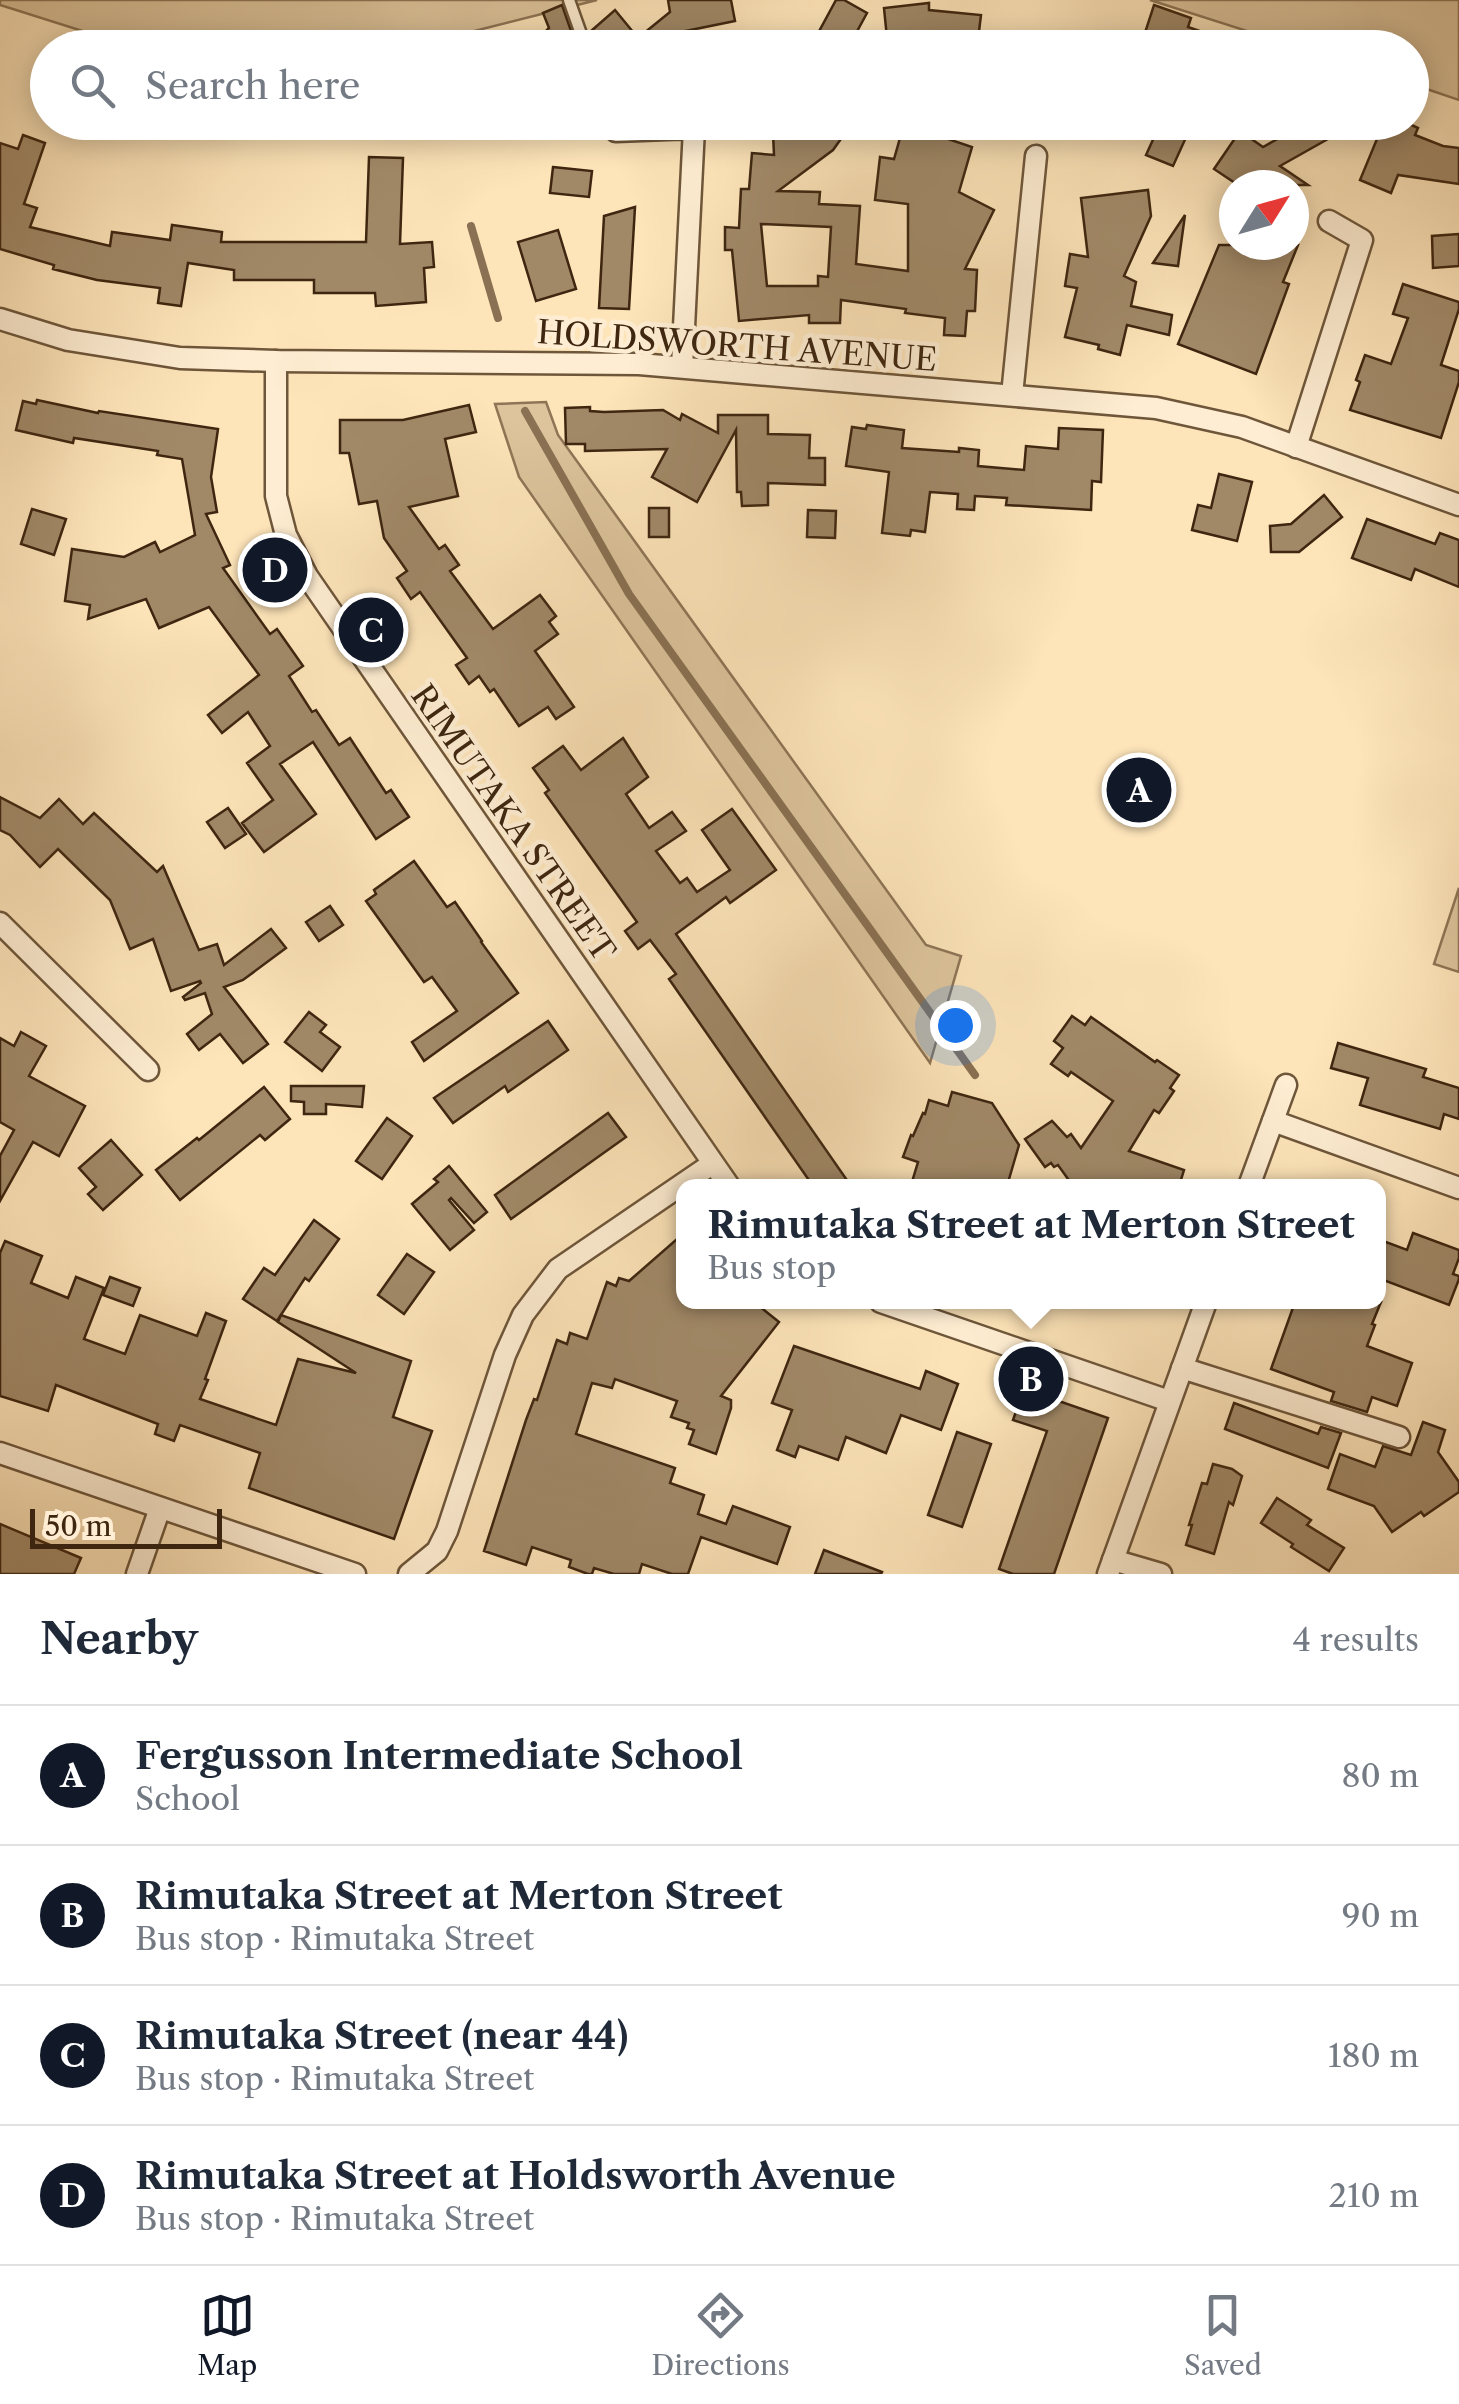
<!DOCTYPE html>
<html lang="en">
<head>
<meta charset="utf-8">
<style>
  :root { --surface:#fff; --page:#f6f6f7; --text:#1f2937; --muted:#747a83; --line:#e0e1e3; --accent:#111827 }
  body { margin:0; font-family:"Libre Caslon Text",serif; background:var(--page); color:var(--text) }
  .compass { position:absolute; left:1219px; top:170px; width:90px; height:90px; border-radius:50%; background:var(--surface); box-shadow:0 5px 25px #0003; rotate:53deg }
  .scale { position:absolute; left:30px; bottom:25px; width:192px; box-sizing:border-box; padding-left:10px; border:5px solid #3e2610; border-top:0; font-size:28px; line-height:35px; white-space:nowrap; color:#3e2610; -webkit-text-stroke:8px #feedd2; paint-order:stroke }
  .you { position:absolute; left:955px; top:1025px; width:35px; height:35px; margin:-25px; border:8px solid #fff; border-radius:50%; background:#1a73e8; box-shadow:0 0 0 15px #1a73e833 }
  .badge { display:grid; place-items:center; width:65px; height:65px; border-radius:50%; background:var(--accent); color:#fff; font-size:32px; font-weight:700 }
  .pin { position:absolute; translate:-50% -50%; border:5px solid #fff; box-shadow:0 2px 10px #0006 }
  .popup { position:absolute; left:676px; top:1179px; width:710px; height:130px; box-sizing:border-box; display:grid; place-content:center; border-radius:20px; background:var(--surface); filter:drop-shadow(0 2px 8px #0005); font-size:32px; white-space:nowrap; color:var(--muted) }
  .popup b { font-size:38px; color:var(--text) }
  .popup::after { content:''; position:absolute; left:50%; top:100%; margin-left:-20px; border:20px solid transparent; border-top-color:var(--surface) }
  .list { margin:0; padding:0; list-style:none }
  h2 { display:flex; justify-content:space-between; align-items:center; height:130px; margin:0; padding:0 40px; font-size:42px }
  h2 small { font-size:32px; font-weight:400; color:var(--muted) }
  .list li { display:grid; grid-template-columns:65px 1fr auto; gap:30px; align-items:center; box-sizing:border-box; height:140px; padding:0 40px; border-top:2px solid var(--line) }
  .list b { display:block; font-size:38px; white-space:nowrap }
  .list p { margin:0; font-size:32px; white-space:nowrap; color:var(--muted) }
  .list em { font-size:32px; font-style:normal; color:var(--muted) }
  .icon { flex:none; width:55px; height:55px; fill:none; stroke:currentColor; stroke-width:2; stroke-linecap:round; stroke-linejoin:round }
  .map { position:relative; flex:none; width:1459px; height:1574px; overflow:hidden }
  .search { position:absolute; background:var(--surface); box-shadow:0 5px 25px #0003; left:30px; right:30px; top:30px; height:110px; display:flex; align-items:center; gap:25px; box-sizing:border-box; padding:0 35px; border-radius:55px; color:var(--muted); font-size:38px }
  .sheet { height:690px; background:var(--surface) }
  nav { display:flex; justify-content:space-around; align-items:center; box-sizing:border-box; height:140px; border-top:2px solid var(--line); background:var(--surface); font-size:28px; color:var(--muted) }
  nav a { display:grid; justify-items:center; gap:5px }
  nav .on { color:var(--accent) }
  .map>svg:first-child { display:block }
  .green { fill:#ddc49c; stroke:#8e7556; stroke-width:2.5 }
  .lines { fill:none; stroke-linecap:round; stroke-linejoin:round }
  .stream { stroke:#8a7153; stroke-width:8 }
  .building { fill:#a18968; stroke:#3e2610; stroke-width:2.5; fill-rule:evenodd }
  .service-casing { stroke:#6e563a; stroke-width:15 }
  .minor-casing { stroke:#6e563a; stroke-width:25 }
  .service { stroke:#feedd2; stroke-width:10 }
  .minor { stroke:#feedd2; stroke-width:20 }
  .labels { text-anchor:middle; stroke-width:9; stroke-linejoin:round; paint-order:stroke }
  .street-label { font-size:32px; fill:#3e2610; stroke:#feedd2 }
</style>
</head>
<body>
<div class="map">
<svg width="1459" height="1574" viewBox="0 0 1459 1574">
  <rect width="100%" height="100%" fill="#fde4b9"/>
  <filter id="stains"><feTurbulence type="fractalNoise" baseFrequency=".002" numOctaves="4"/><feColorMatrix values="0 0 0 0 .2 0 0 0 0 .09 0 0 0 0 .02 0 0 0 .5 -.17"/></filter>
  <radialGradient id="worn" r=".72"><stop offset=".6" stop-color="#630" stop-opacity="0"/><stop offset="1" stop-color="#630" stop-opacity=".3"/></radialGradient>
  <g class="green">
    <polygon points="0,0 597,0 407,48 133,47 0,5"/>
    <polygon points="1150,0 1459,0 1459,100 1412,84 1412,48 1297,47"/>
    <polygon points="546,402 558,435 926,945 961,956 930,1063 519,477 495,404"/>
    <polygon points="1459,888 1459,972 1434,964"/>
  </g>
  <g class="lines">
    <g class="stream">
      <polyline points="471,226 498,318"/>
      <polyline points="525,411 629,594 975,1075"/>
    </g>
  </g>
  <g class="building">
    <polygon points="668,0 731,0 735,21 676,33 659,48 595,48 590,32 615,10 638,38 670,12"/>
    <polygon points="836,0 844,0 867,13 848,48 810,48"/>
    <polygon points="929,3 929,10 981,15 977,48 888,48 884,8"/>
    <polygon points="562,5 577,48 529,48 549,28 543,13"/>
    <polygon points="1154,5 1191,18 1188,27 1237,44 1236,48 1140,48"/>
    <path d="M820,122H853L833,150L778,191L820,192L819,204L860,206L856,264L908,271V204L875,200L880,157L894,159L904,124L972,147L959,192L994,210L965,269L977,270L975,311H967L965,336L944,335L945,318L905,313L906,309L841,300L840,323H809V315L739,321L732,250H725V227L739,228L741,189H749L752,153L774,155L773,133H798ZM761,224L831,227L828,277L818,276V286H767Z"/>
    <polygon points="1161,122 1193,122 1173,166 1146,155"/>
    <polygon points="1308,122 1358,122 1280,166 1308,185 1238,185 1214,169 1240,131 1263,147"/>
    <polygon points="1384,122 1405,122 1418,128 1415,135 1443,146 1459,148 1459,184 1398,175 1391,193 1360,180"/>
    <polygon points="23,135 45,143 24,204 37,208 30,227 110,246 112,232 170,240 172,225 222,232 221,242 366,242 369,157 403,158 400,244 432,242 434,267 424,268 426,302 376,306 375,293 314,293 314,280 234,280 234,270 188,263 181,306 158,303 160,288 97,280 53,269 54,265 0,249 0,143 18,149"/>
    <polygon points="553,167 592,171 589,197 550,193"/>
    <polygon points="1148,190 1151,216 1124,276 1136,282 1131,306 1172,315 1169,335 1127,325 1120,355 1098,349 1099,345 1065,337 1077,288 1065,286 1070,254 1088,257 1081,198"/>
    <polygon points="635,207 629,309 599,308 604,216"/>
    <polygon points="1185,215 1178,266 1153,263"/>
    <polygon points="558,230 576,289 536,301 518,242"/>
    <polygon points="1459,234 1459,266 1433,268 1432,236"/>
    <polygon points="1219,245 1298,245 1283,282 1289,284 1256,374 1178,344"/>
    <polygon points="1403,284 1459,302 1459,309 1441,365 1459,371 1459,382 1441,438 1350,410 1360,382 1356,380 1365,355 1391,364 1408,318 1393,314"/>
    <polygon points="37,400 98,413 99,411 218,429 211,477 217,512 206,514 230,565 223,568 270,634 277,629 303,666 289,676 312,712 316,710 339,745 350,738 386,793 391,790 409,817 376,839 313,742 280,764 316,814 264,852 242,823 273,800 247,763 270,746 248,712 222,733 208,715 259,675 209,607 159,628 146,599 88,619 90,605 65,601 72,549 124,557 155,542 160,552 195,535 182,459 157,455 158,451 74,438 73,443 16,430 23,401 36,404"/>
    <polygon points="469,405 476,432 445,439 458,496 409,507 439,549 445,545 459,565 450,571 493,629 540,595 556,616 549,622 558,634 535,651 574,707 556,719 548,707 519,726 494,689 490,692 479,676 469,684 456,665 467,658 420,592 411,599 397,578 407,571 384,538 377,501 359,504 349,453 340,453 340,420 403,420"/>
    <polygon points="590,407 590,411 604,412 663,410 680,420 682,414 718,433 718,415 768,415 768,434 810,435 809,458 825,458 825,485 768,483 768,505 742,506 741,492 737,492 736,430 697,502 652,477 667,449 585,451 585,444 566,444 565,408"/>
    <polygon points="867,425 904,430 902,448 959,452 959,448 979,450 978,466 1024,470 1026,446 1058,449 1059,428 1103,430 1101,482 1092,481 1091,510 1006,505 1007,498 975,496 974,510 957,509 958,494 930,492 925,532 911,530 910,536 882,533 889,472 846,466 852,427 866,429"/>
    <polygon points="1219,474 1252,482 1237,541 1192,530 1198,505 1211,508"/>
    <polygon points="1324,495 1342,517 1299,552 1271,552 1270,526 1291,524"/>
    <rect x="649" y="508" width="20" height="29"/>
    <polygon points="32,509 66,519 54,555 21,544"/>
    <polygon points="808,510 836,511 835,538 807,537"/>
    <polygon points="1367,519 1435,544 1440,533 1459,540 1459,587 1415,569 1411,580 1352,558"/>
    <polygon points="623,738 648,777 626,794 649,828 672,812 686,831 656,851 680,883 687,878 697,892 730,870 702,830 732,809 776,870 730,903 726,897 676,934 851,1186 813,1186 669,979 676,974 650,940 638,949 625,931 637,922 545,793 549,790 533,768 563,746 581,770"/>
    <polygon points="0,797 40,818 59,799 83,824 94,813 157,872 163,866 199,950 217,944 224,965 271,929 286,948 243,980 224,987 268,1044 243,1063 220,1034 199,1050 187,1034 212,1014 205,993 185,1000 183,997 201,983 200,981 171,991 153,939 130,949 110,900 58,849 40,867 10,835 0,830"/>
    <polygon points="228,808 246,834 225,848 207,822"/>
    <polygon points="414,861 447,907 455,902 482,941 481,942 518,993 424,1061 412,1042 457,1011 432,977 424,982 366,901 376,894 374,890"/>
    <polygon points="330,906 343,925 319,941 306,922"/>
    <polygon points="309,1012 326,1025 320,1032 340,1047 322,1071 285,1042"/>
    <polygon points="1072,1016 1085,1025 1091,1017 1155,1062 1157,1060 1179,1075 1170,1088 1174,1091 1159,1113 1154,1110 1129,1151 1184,1170 1179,1186 1073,1186 1058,1165 1054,1167 1051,1163 1045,1167 1025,1139 1052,1121 1067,1137 1071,1134 1081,1148 1113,1101 1071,1072 1068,1076 1051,1064 1063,1048 1054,1041"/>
    <polygon points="548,1021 568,1050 508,1092 505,1086 453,1123 434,1098"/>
    <polygon points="21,1032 46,1046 29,1076 85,1106 59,1156 33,1142 0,1201 0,1156 14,1130 0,1122 0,1038 14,1046"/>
    <polygon points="1338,1043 1426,1069 1423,1077 1459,1088 1459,1119 1444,1114 1440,1129 1360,1105 1368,1078 1331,1068"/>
    <polygon points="291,1086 364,1086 362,1107 326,1104 326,1114 304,1114 304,1102 291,1101"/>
    <polygon points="264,1087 290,1119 265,1140 260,1135 180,1200 156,1170 197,1138 199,1140"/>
    <polygon points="952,1092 992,1103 1019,1145 1007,1186 924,1186 912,1182 918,1162 903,1157 911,1135 913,1136 923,1113 925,1114 929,1100 948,1106"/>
    <polygon points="608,1113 626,1137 511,1219 495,1195"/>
    <polygon points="387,1118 412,1136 382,1179 356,1161"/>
    <polygon points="111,1140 142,1175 103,1210 88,1194 96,1187 79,1168"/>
    <polygon points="449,1166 487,1212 474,1223 451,1198 449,1200 474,1230 450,1250 412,1204 438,1182 434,1179"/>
    <polygon points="314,1220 339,1239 309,1281 305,1278 277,1321 243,1299 264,1268 275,1275"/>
    <polygon points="684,1233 684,1302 754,1302 779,1322 721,1396 731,1400 731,1408 716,1454 689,1444 694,1430 687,1428 689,1423 671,1417 677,1401 615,1379 612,1388 592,1383 576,1434 675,1468 670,1483 704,1495 698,1514 726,1524 733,1506 790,1527 777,1564 701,1537 688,1574 672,1574 642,1564 639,1574 614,1574 594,1568 592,1574 588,1574 569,1567 571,1560 532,1547 526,1565 484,1551 526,1420 534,1399 537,1400 557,1340 567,1344 570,1333 587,1339 607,1282 616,1286 619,1278 629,1281"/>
    <polygon points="1413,1233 1459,1250 1459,1258 1453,1274 1459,1276 1459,1279 1449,1305 1378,1278 1378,1239 1407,1250"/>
    <polygon points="5,1241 42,1256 31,1283 68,1298 76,1277 104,1288 84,1339 125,1354 140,1315 197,1336 206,1313 226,1321 205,1379 208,1380 200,1399 276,1425 298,1359 356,1373 278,1322 281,1315 411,1361 393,1417 432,1431 394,1539 249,1488 260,1453 180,1425 174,1441 155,1434 158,1424 56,1385 48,1411 0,1396 0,1253"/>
    <polygon points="407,1254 434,1272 404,1314 378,1295"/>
    <polygon points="110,1277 140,1288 133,1306 103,1295"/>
    <polygon points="1295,1302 1381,1302 1372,1324 1375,1325 1367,1346 1412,1363 1397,1406 1372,1397 1367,1412 1331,1401 1334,1392 1271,1369"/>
    <polygon points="794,1346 920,1389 926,1371 958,1384 941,1430 901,1415 886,1453 846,1437 838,1460 799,1446 795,1457 777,1450 792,1410 772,1403"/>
    <polygon points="1024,1389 1108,1418 1054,1574 1013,1574 999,1569 1047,1431 1013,1420"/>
    <polygon points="1234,1403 1318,1434 1321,1427 1341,1433 1328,1468 1225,1429"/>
    <polygon points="1423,1422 1445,1430 1438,1452 1459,1482 1459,1492 1424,1516 1421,1512 1392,1532 1374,1506 1328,1489 1340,1454 1375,1467 1383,1446 1411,1455"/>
    <polygon points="957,1432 991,1444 962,1527 928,1515"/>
    <polygon points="1213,1464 1232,1469 1242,1476 1233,1505 1229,1502 1214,1554 1186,1545 1192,1525 1189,1525 1202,1483 1207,1484"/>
    <polygon points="1277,1498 1311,1520 1307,1525 1344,1548 1329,1571 1291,1547 1293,1544 1261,1523"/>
    <polygon points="0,1524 81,1558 74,1574 0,1574"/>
    <polygon points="824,1550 882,1572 881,1574 815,1574"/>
  </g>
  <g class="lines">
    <g class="service-casing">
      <polyline id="service" points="569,0 586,48"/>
    </g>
    <g class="minor-casing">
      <g id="minor">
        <polyline points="616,131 694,128 682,367"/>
        <polyline points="0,319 68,340 180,358 276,361 639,364 1156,408 1242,427 1459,505"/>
        <polyline points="276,361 276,496 286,535 307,576 729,1186"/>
        <polyline points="1012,395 1036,156"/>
        <polyline points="1296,447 1362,240 1329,221"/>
        <polyline points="0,923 148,1070"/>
        <polyline points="1273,1121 1459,1188"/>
        <polyline points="1249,1186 1286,1085"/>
        <polyline points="881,1302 1169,1401"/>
        <polyline points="1182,1368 1399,1437"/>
        <polyline points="0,1453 355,1574"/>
        <polyline points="1113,1560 1161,1574"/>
        <polyline points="137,1574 160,1508"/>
        <polyline points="409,1574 437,1551 447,1531 505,1355 523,1315 558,1269 712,1164"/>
        <polyline points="1108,1574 1206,1302"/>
      </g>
    </g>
    <use href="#service" class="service"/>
    <use href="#minor" class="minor"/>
  </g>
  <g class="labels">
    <g class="street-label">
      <text transform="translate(737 346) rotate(4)" y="11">HOLDSWORTH AVENUE</text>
      <text transform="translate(513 823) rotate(55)" y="11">RIMUTAKA STREET</text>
    </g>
  </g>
  <rect width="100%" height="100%" filter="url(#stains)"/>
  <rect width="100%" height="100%" fill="url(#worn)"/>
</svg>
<svg class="compass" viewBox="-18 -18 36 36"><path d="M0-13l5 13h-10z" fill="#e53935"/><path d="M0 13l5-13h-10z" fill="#747a83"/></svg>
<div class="scale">50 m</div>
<div class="you"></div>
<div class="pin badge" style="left:1139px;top:790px">A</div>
<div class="pin badge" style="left:1031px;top:1379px">B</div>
<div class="popup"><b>Rimutaka Street at Merton Street</b>Bus stop</div>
<div class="pin badge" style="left:371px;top:630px">C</div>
<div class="pin badge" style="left:275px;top:570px">D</div>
<div class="search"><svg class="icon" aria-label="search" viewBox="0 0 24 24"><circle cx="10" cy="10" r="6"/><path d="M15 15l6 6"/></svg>Search here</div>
</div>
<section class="sheet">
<h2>Nearby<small>4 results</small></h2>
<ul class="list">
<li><span class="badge">A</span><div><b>Fergusson Intermediate School</b><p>School</p></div><em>80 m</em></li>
<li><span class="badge">B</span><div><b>Rimutaka Street at Merton Street</b><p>Bus stop · Rimutaka Street</p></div><em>90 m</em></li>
<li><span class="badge">C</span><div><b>Rimutaka Street (near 44)</b><p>Bus stop · Rimutaka Street</p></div><em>180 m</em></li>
<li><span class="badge">D</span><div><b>Rimutaka Street at Holdsworth Avenue</b><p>Bus stop · Rimutaka Street</p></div><em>210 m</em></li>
</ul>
</section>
<nav>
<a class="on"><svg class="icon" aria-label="map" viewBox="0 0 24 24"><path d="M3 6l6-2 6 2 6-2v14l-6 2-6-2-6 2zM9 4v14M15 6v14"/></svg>Map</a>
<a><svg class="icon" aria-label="directions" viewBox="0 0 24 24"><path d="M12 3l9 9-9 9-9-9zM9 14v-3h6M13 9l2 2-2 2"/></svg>Directions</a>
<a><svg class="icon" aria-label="saved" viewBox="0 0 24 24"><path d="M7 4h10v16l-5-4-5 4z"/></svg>Saved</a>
</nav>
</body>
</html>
